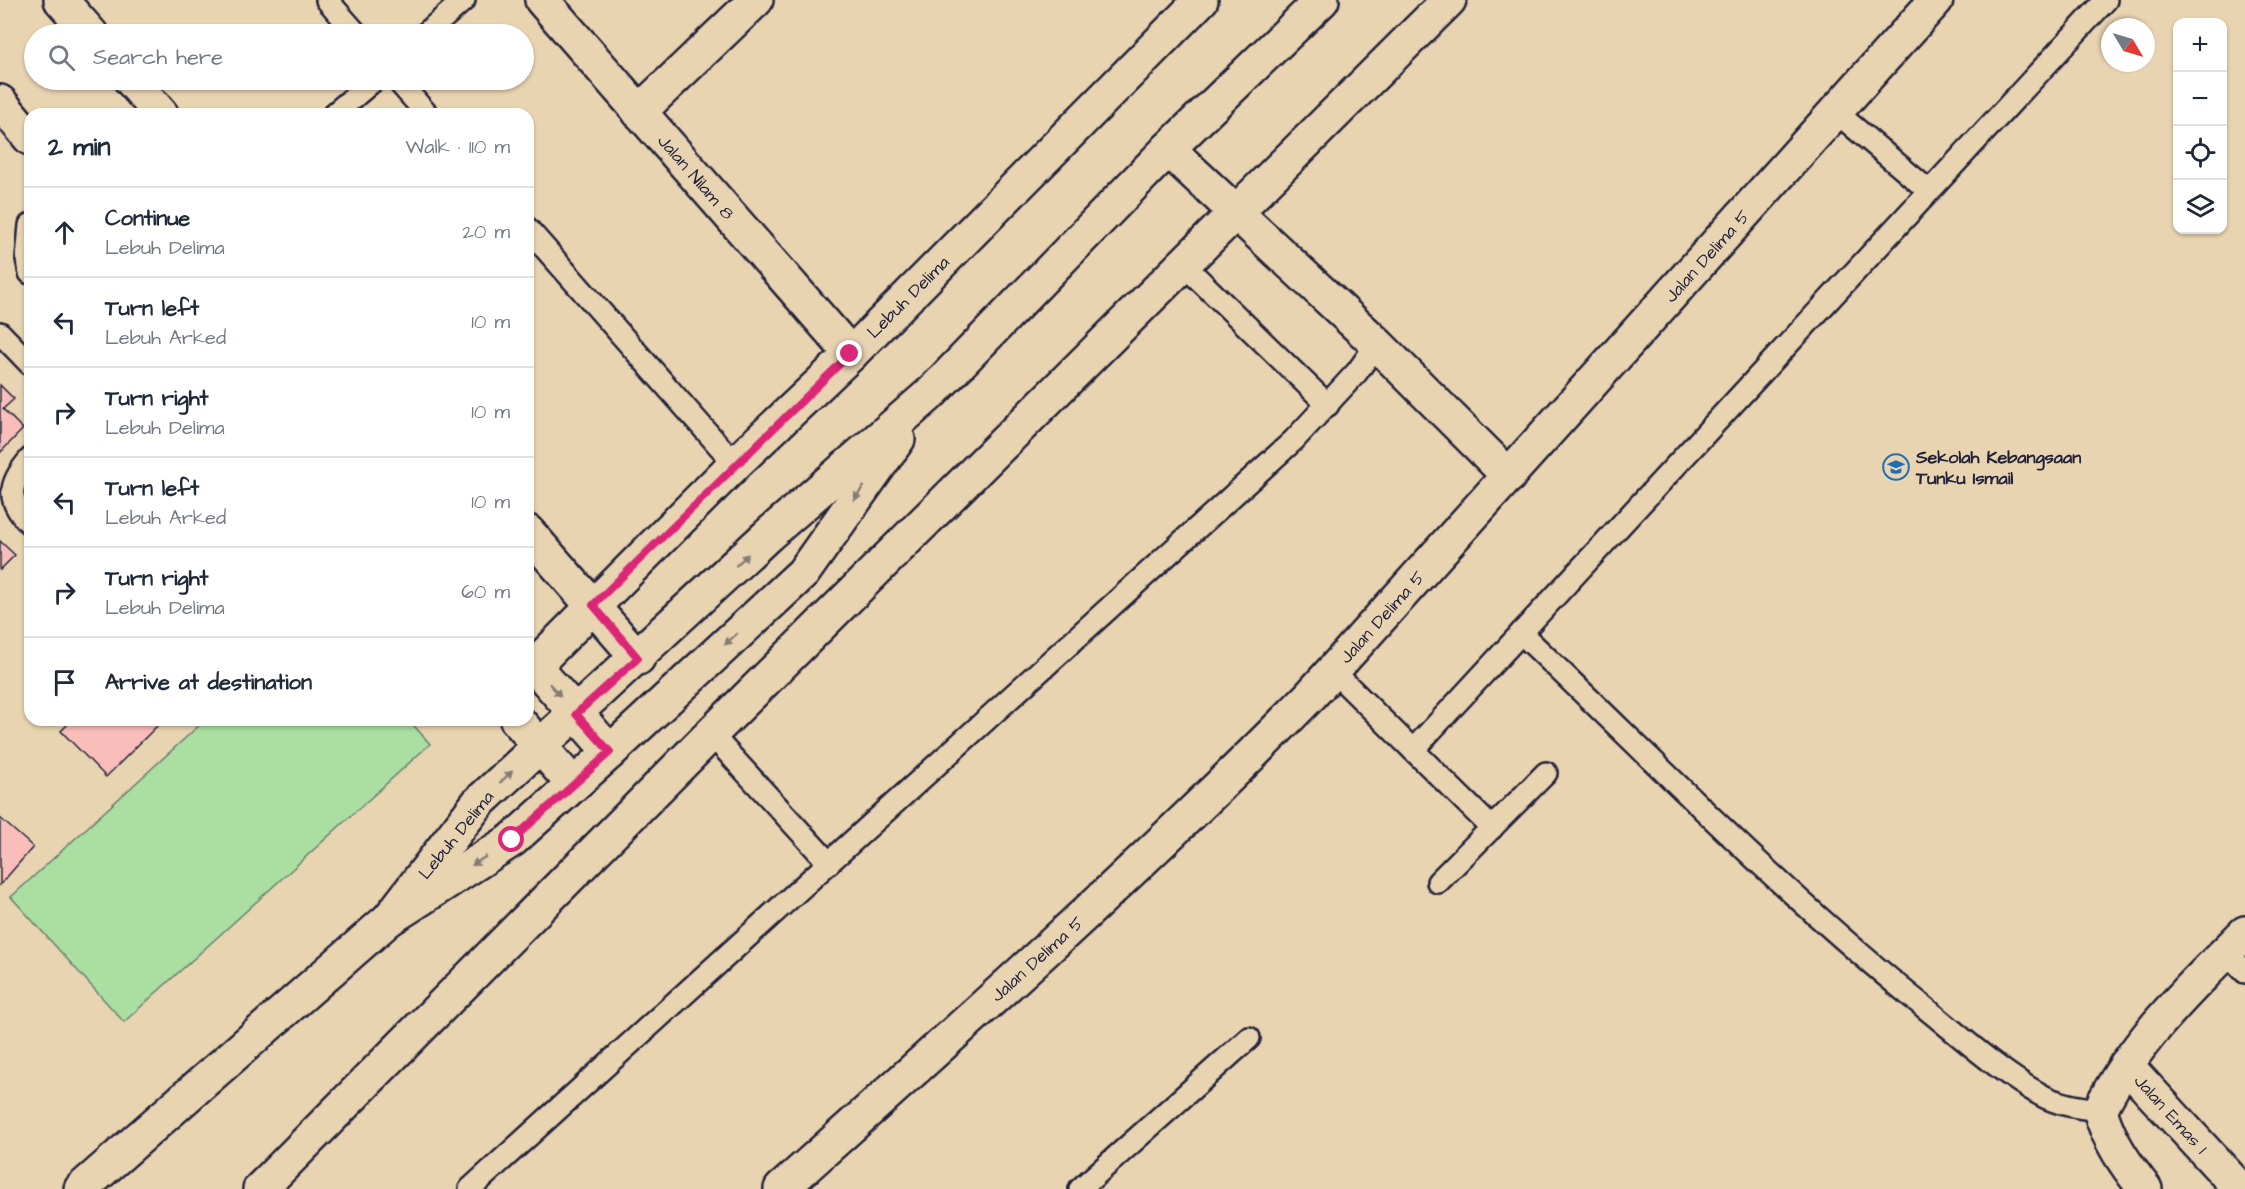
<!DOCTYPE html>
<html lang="en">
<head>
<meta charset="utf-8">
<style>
  :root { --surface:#fff; --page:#f6f6f7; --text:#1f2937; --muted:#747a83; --line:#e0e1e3 }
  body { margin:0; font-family:"Architects Daughter",sans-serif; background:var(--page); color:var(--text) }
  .controls { position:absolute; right:18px; top:18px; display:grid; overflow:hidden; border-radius:12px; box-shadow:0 2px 4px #0004 }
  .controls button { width:54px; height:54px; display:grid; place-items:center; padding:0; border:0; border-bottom:2px solid var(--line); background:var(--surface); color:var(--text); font:30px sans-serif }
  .compass { position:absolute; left:2101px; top:18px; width:54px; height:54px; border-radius:50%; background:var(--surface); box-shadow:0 2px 4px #0004; rotate:128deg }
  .stop { position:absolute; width:18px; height:18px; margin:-14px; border:4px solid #db2777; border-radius:50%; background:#fff }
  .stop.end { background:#db2777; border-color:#fff; box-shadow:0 2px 6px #0008 }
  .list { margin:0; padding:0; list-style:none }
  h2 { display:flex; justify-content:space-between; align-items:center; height:78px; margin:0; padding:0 24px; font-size:26px }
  h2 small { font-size:20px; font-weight:400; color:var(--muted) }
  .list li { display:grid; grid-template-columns:39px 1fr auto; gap:18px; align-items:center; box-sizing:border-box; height:90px; padding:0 24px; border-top:2px solid var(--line) }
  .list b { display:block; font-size:22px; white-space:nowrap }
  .list p { margin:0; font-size:20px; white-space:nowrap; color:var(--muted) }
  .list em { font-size:20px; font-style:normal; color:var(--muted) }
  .icon { flex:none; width:33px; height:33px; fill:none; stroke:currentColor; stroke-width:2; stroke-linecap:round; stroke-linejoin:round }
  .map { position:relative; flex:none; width:2245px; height:1189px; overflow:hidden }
  .search { position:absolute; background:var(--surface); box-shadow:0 2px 4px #0004; left:24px; top:24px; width:510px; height:66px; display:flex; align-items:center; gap:15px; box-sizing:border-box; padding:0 21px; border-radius:33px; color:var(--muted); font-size:22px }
  .panel { position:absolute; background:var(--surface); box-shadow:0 2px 4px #0004; left:24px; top:108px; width:510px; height:618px; border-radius:18px }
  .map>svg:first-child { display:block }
  .green { fill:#aadfa1; stroke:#66806e; stroke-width:1.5 }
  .building { fill:#fabeba; stroke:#22223b; stroke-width:1.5 }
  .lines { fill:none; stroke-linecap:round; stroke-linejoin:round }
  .service-casing { stroke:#22223b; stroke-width:26 }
  .minor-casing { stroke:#22223b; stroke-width:38 }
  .service { stroke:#e9d4b2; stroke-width:21 }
  .minor { stroke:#e9d4b2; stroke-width:33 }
  .oneway { fill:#867b76 }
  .route { stroke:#db2777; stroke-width:8 }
  .labels { text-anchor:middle; stroke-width:4.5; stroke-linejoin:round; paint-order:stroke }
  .street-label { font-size:18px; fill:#22223b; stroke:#e9d4b2 }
  .poi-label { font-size:18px; font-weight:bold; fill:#22223b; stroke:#e9d4b2; text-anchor:start }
</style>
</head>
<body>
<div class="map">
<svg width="2245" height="1189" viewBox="0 0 2245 1189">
  <rect width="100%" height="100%" fill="#e9d4b2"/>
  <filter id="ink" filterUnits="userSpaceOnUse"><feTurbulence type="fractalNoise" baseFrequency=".0167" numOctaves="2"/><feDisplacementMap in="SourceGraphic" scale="12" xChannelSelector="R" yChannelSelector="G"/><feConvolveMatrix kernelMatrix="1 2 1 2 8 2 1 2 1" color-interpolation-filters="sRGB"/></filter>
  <g filter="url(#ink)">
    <polygon class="green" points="205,720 409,720 430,744 124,1022 11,897"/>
    <g class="building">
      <polygon points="0,385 14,399 3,409 23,429 0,453"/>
      <polygon points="0,541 15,555 0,570"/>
      <polygon points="72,720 163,720 106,777 61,731"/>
      <polygon points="0,818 33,847 0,885"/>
    </g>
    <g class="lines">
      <g class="service-casing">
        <g id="service">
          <polyline points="327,0 357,34"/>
          <polyline points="425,34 464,0"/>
          <polyline points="397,80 427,114"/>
          <polyline points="1836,112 1929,191"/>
          <polyline points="334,114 374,80"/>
          <polyline points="30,225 27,259 30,273"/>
          <polyline points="528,229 735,464"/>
          <polyline points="1184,265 1328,405"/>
          <polyline points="0,333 30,364"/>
          <path d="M30,459C8,484 6,501 30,524"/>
          <path d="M1521,633C1650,756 1774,885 1913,998C1955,1031 1996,1070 2043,1096C2060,1105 2081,1108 2100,1110"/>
          <polyline points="1333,671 1492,828"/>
          <polyline points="711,734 829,863"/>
          <polyline points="1413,750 2106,0"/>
          <polyline points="1438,882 1546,773"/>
          <polyline points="2226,952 2245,972"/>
          <polyline points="470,1189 1294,440 1357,372 1377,344"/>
          <polyline points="1080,1189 1249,1038"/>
        </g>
      </g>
      <g class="minor-casing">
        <g id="minor">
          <polyline points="61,0 91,34"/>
          <polyline points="542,0 851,354"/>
          <polyline points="131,80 161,114"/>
          <polyline points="0,102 30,138"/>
          <polyline points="639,112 756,0"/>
          <polyline points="1168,149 1377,344 1509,476"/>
          <polyline points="528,532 638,658"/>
          <polyline points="528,659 610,752"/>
          <polyline points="534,666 735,464 851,354 1201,0"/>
          <polyline points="517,720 573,784"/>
          <polyline points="389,919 478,803 768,535 930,394 1168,149 1322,0"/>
          <polyline points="2126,1065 2240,1189"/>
          <polyline points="81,1189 389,919 512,840 610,752 803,573 898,439"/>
          <polyline points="260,1189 711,734 1449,0"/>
          <path d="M781,1189C961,1028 1141,868 1310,696L1936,0"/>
          <path d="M2145,1189C2125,1164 2109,1141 2100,1110C2133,1042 2192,986 2245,933"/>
        </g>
      </g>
      <use href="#service" class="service"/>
      <use href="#minor" class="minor"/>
    </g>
    <defs><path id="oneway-solid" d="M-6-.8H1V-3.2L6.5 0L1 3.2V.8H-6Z" transform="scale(1.5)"/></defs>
    <g class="oneway">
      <use href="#oneway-solid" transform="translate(859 493) rotate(126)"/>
      <use href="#oneway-solid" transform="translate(742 560) rotate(-43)"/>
      <use href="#oneway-solid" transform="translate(731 639) rotate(137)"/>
      <use href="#oneway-solid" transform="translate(555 690) rotate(48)"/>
      <use href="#oneway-solid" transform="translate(506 777) rotate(-43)"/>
      <use href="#oneway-solid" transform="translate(479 861) rotate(147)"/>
    </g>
  </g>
  <g class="lines" filter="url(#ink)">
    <polyline class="route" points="512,840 610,752 576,714 638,658 593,605 850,354"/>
  </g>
  <defs>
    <g id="school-ring" transform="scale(1.35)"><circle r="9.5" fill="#e9d4b2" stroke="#1f6fb2" stroke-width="1.5"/><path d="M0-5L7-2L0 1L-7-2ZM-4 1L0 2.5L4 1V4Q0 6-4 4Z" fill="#1f6fb2"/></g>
  </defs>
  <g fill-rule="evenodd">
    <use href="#school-ring" x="1896" y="467"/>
  </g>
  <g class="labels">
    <g class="street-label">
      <text transform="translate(696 177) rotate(49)" y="6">Jalan Nilam 8</text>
      <text transform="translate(1707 256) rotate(-48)" y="6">Jalan Delima 5</text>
      <text transform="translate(908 297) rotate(-45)" y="6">Lebuh Delima</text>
      <text transform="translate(1382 617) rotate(-48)" y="6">Jalan Delima 5</text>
      <text transform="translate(456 835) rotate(-51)" y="6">Lebuh Delima</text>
      <text transform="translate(1037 959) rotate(-42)" y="6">Jalan Delima 5</text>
      <text transform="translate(2171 1114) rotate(48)" y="6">Jalan Emas 1</text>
    </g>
    <g class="poi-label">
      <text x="1916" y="463">Sekolah Kebangsaan<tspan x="1916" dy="21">Tunku Ismail</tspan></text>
    </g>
  </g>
</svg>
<div class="controls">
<button>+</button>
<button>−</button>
<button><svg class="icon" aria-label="locate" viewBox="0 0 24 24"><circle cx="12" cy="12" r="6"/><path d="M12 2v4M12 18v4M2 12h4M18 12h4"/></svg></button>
<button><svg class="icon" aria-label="layers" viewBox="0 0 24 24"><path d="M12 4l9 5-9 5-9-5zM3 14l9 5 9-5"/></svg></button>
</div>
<svg class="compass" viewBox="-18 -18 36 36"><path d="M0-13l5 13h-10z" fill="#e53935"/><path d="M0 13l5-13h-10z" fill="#747a83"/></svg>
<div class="stop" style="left:512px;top:840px"></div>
<div class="stop end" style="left:850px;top:354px"></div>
<div class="search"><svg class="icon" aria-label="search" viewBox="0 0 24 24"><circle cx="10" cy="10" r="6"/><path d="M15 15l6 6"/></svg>Search here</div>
<section class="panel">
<h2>2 min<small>Walk · 110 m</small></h2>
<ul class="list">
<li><svg class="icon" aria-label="ahead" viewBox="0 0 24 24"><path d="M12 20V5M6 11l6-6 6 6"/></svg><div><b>Continue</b><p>Lebuh Delima</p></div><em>20 m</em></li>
<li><svg class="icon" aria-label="left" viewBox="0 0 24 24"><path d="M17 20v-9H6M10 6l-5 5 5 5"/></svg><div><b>Turn left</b><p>Lebuh Arked</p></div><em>10 m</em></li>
<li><svg class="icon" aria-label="right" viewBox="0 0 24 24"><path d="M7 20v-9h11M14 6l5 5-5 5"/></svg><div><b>Turn right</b><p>Lebuh Delima</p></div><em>10 m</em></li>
<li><svg class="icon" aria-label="left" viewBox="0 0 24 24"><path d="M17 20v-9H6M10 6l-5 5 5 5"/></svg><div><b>Turn left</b><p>Lebuh Arked</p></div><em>10 m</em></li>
<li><svg class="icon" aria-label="right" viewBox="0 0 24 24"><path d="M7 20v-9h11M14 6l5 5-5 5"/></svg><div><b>Turn right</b><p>Lebuh Delima</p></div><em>60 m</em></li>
<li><svg class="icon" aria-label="arrive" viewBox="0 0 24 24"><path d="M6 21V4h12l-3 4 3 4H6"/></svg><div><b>Arrive at destination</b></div></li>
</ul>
</section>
</div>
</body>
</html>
